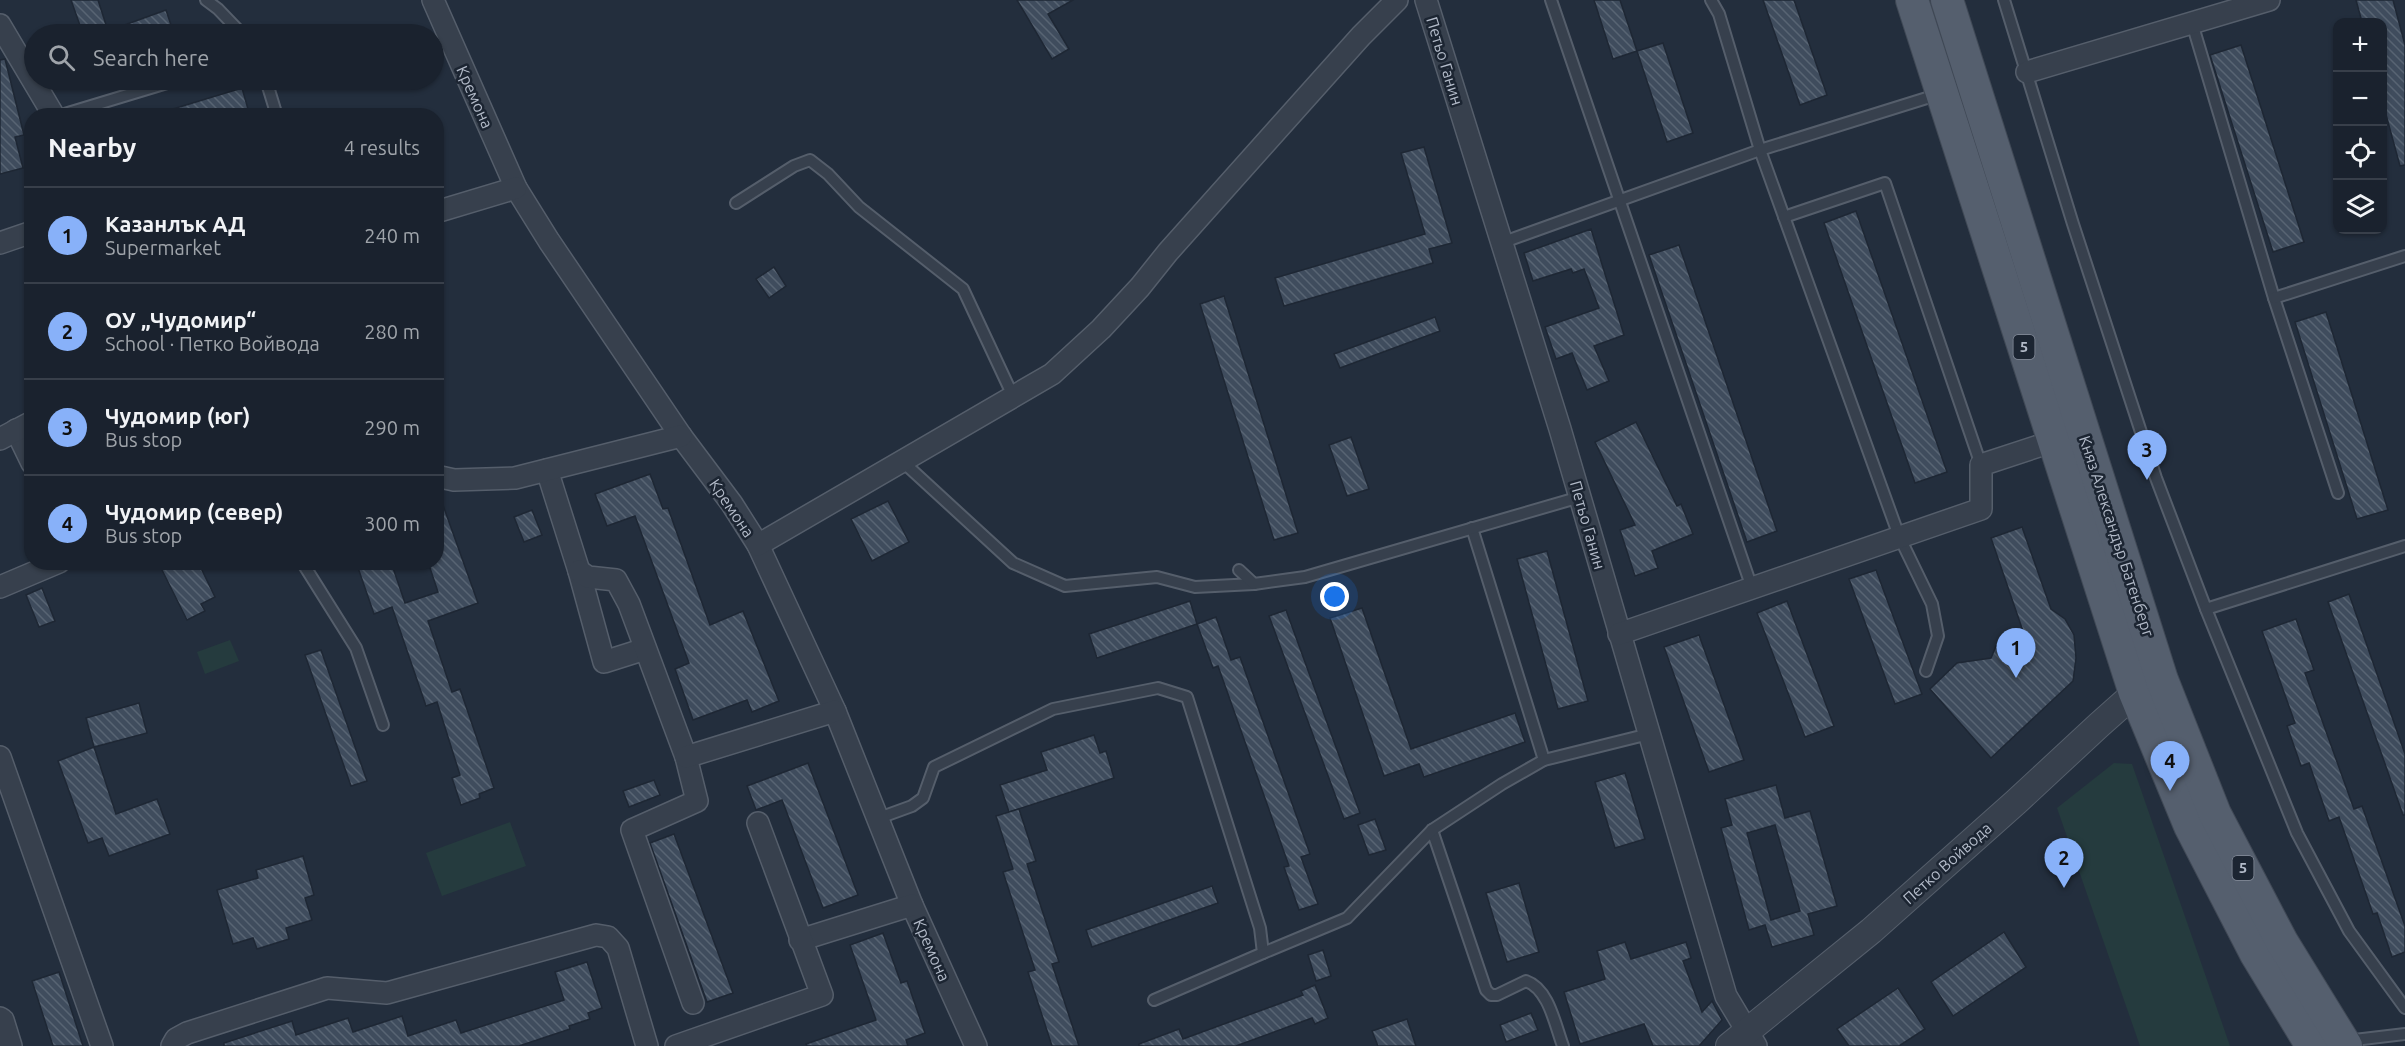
<!DOCTYPE html>
<html lang="en">
<head>
<meta charset="utf-8">
<style>
  :root { --surface:#1a222e; --page:#232a36; --text:#f1f3f6; --muted:#9fa4aa; --line:#383f4a; --accent:#88b1f9 }
  body { margin:0; font-family:Ubuntu,sans-serif; background:var(--page); color:var(--text) }
  .controls { position:absolute; right:18px; top:18px; display:grid; overflow:hidden; border-radius:12px; box-shadow:0 2px 4px #0004 }
  .controls button { width:54px; height:54px; display:grid; place-items:center; padding:0; border:0; border-bottom:2px solid var(--line); background:var(--surface); color:var(--text); font:30px sans-serif }
  .you { position:absolute; left:1335px; top:597px; width:21px; height:21px; margin:-15px; border:4px solid #fff; border-radius:50%; background:#1a73e8; box-shadow:0 0 0 9px #1a73e833 }
  .badge { display:grid; place-items:center; width:39px; height:39px; border-radius:50%; background:var(--accent); color:#111; font-size:20px; font-weight:700 }
  .pin { position:absolute; translate:-50% -50px; filter:drop-shadow(0 2px 3px #0008) }
  .pin::after { content:''; position:absolute; top:32px; width:21px; height:18px; background:inherit; clip-path:polygon(0 0,100% 0,50% 100%) }
  .list { margin:0; padding:0; list-style:none }
  h2 { display:flex; justify-content:space-between; align-items:center; height:78px; margin:0; padding:0 24px; font-size:26px }
  h2 small { font-size:20px; font-weight:400; color:var(--muted) }
  .list li { display:grid; grid-template-columns:39px 1fr auto; gap:18px; align-items:center; box-sizing:border-box; height:96px; padding:0 24px; border-top:2px solid var(--line) }
  .list b { display:block; font-size:22px; white-space:nowrap }
  .list p { margin:0; font-size:20px; white-space:nowrap; color:var(--muted) }
  .list em { font-size:20px; font-style:normal; color:var(--muted) }
  .icon { flex:none; width:33px; height:33px; fill:none; stroke:currentColor; stroke-width:2; stroke-linecap:round; stroke-linejoin:round }
  .map { position:relative; flex:none; width:2405px; height:1046px; overflow:hidden }
  .search { position:absolute; background:var(--surface); box-shadow:0 2px 4px #0004; left:24px; top:24px; width:420px; height:66px; display:flex; align-items:center; gap:15px; box-sizing:border-box; padding:0 21px; border-radius:33px; color:var(--muted); font-size:22px }
  .panel { position:absolute; background:var(--surface); box-shadow:0 2px 4px #0004; left:24px; top:108px; width:420px; height:462px; border-radius:24px }
  .map>svg:first-child { display:block }
  .grass { fill:#253b3e }
  .building { fill:url(#building-back-hatch); stroke:#1e2734; stroke-width:1.5; fill-rule:evenodd }
  .lines { fill:none; stroke-linecap:round; stroke-linejoin:round }
  .service-casing { stroke:#555e6b; stroke-width:14 }
  .minor-casing { stroke:#555e6b; stroke-width:24 }
  .tertiary-casing { stroke:#555e6b; stroke-width:28 }
  .primary-casing { stroke:#404956; stroke-width:34 }
  .service { stroke:#37404d; stroke-width:10 }
  .minor { stroke:#37404d; stroke-width:21 }
  .tertiary { stroke:#37404d; stroke-width:26 }
  .primary { stroke:#555f6e; stroke-width:32 }
  .labels { text-anchor:middle; stroke-width:5; stroke-linejoin:round; paint-order:stroke }
  .shield { fill:#1c2532; stroke:#868e9c; stroke-width:1.5 }
  .shield-label { font-size:15px; font-weight:bold; fill:#b3bbc9 }
  .street-label { font-size:16px; fill:#b3bbc9; stroke:#1c2532 }
</style>
</head>
<body>
<div class="map">
<svg width="2405" height="1046" viewBox="0 0 2405 1046">
  <defs>
    <pattern id="building-back-hatch" width="6" height="6" patternUnits="userSpaceOnUse" patternTransform="scale(1.5)"><rect width="6" height="6" fill="#3f4c5d"/><path d="M-1 5l2 2M0 0l6 6M5-1l2 2" fill="none" stroke="#586473"/></pattern>
  </defs>
  <rect width="100%" height="100%" fill="#232e3d"/>
  <g class="grass">
    <polygon points="230,640 239,661 205,674 197,652"/>
    <polygon points="2114,763 2132,764 2230,1046 2140,1046 2057,808"/>
    <polygon points="510,822 526,866 442,896 426,853"/>
  </g>
  <g class="building">
    <polygon points="71,0 98,0 108,31 166,10 174,34 83,34"/>
    <polygon points="1017,0 1073,0 1048,14 1069,49 1052,59"/>
    <polygon points="1594,0 1620,0 1637,51 1613,59"/>
    <polygon points="1763,0 1794,0 1827,95 1800,105"/>
    <polygon points="2356,0 2393,0 2405,45 2405,165 2400,166 2382,100 2382,22 2362,22"/>
    <polygon points="1663,43 1693,133 1667,142 1637,51"/>
    <polygon points="2241,45 2304,242 2273,252 2210,55"/>
    <polygon points="5,59 24,135 15,137 23,168 0,174 0,60"/>
    <polygon points="242,88 250,116 164,116 163,112"/>
    <polygon points="1424,147 1452,243 1429,249 1433,263 1284,306 1275,278 1425,234 1401,153"/>
    <polygon points="1856,211 1947,472 1915,483 1824,223"/>
    <polygon points="1591,229 1624,335 1594,346 1609,381 1587,390 1572,353 1556,359 1545,327 1599,308 1584,269 1573,273 1571,269 1533,281 1524,253"/>
    <polygon points="1679,245 1777,531 1747,542 1649,255"/>
    <polygon points="774,267 786,286 769,298 756,279"/>
    <polygon points="1224,296 1298,533 1274,540 1200,304"/>
    <polygon points="2326,312 2388,510 2357,519 2295,322"/>
    <polygon points="1435,317 1440,331 1340,368 1334,354"/>
    <polygon points="1636,422 1677,506 1681,504 1693,534 1652,551 1658,568 1635,576 1620,530 1635,525 1595,442"/>
    <polygon points="1351,437 1369,489 1347,496 1329,445"/>
    <polygon points="650,474 663,509 668,508 710,625 743,611 779,701 752,712 747,700 693,720 675,669 689,663 635,516 607,526 595,494"/>
    <polygon points="439,494 478,603 428,621 452,692 460,689 494,788 479,794 480,798 461,805 452,778 460,775 437,702 426,706 392,607 374,614 356,562 391,562 405,603 438,592 428,562 436,562 436,495"/>
    <polygon points="888,501 909,542 872,561 851,519"/>
    <polygon points="532,510 542,535 524,542 514,517"/>
    <polygon points="2022,527 2051,609 2065,619 2074,635 2076,658 2073,681 1991,758 1930,689 1957,663 1991,658 1996,646 2025,637 1991,538"/>
    <polygon points="1547,551 1588,701 1558,709 1517,559"/>
    <polygon points="158,562 198,562 215,597 201,604 205,611 187,620"/>
    <polygon points="1876,570 1922,694 1895,704 1849,579"/>
    <polygon points="42,588 55,621 39,627 26,595"/>
    <polygon points="2349,594 2405,754 2405,815 2403,815 2328,602"/>
    <polygon points="1190,601 1197,624 1097,658 1089,634"/>
    <polygon points="1787,601 1834,726 1805,737 1757,613"/>
    <polygon points="1362,608 1411,749 1515,713 1525,742 1424,777 1419,764 1384,776 1330,618"/>
    <polygon points="1286,610 1360,813 1344,819 1269,616"/>
    <polygon points="1216,617 1231,660 1240,657 1310,854 1301,857 1318,904 1299,910 1284,867 1289,866 1218,666 1213,668 1197,624"/>
    <polygon points="2296,619 2314,670 2305,673 2354,809 2362,806 2405,926 2405,952 2392,957 2377,913 2373,914 2339,817 2329,821 2309,763 2301,766 2287,726 2295,723 2262,631"/>
    <polygon points="1699,635 1744,760 1709,772 1664,647"/>
    <polygon points="321,650 367,781 351,786 305,655"/>
    <polygon points="139,703 147,733 94,747 86,718"/>
    <polygon points="1094,735 1100,753 1106,751 1114,778 1009,812 1000,785 1047,770 1041,752"/>
    <polygon points="94,747 116,814 157,799 170,834 109,856 102,838 88,843 58,761"/>
    <polygon points="808,763 858,895 823,908 782,800 756,810 747,786"/>
    <polygon points="1625,773 1645,839 1615,848 1595,782"/>
    <polygon points="654,780 660,795 629,807 623,791"/>
    <path d="M1776,785L1785,818L1810,811L1837,906L1808,914L1814,935L1772,947L1765,925L1749,930L1721,828L1732,825L1725,799ZM1775,825L1800,911L1771,920L1747,833Z"/>
    <polygon points="1019,809 1036,861 1027,864 1059,962 1052,964 1079,1046 1052,1046 1028,972 1035,970 1003,872 1013,869 996,816"/>
    <polygon points="1375,819 1386,850 1369,855 1358,825"/>
    <polygon points="674,834 733,993 707,1002 650,843"/>
    <polygon points="303,856 314,895 305,898 312,920 286,928 289,939 257,949 253,938 233,944 217,890 258,878 256,870"/>
    <polygon points="1519,883 1539,952 1507,962 1486,893"/>
    <polygon points="1212,886 1218,903 1092,947 1086,930"/>
    <polygon points="2004,932 2026,967 1953,1016 1931,982"/>
    <polygon points="883,933 901,983 907,981 925,1033 906,1040 908,1046 807,1046 806,1044 876,1020 850,945"/>
    <polygon points="1625,942 1631,959 1686,942 1691,958 1683,961 1702,1012 1712,1001 1722,1020 1699,1046 1653,1046 1644,1024 1580,1044 1564,992 1605,979 1597,951"/>
    <polygon points="1323,950 1331,976 1316,981 1308,955"/>
    <polygon points="587,962 602,1008 588,1013 590,1019 569,1026 570,1029 519,1046 224,1046 224,1043 292,1021 296,1035 348,1018 353,1032 402,1016 408,1036 456,1020 461,1033 564,1000 555,972"/>
    <polygon points="59,972 83,1046 53,1046 32,981"/>
    <polygon points="1315,985 1328,1018 1315,1024 1312,1018 1236,1046 1139,1046 1139,1044 1179,1029 1183,1039 1303,995 1301,991"/>
    <polygon points="1898,988 1925,1029 1899,1046 1849,1046 1837,1029"/>
    <polygon points="1531,1013 1538,1030 1506,1042 1500,1025"/>
    <polygon points="1407,1019 1416,1046 1378,1046 1372,1031"/>
  </g>
  <g class="lines">
    <g class="service-casing">
      <g id="service">
        <polyline points="206,0 218,9 242,34"/>
        <polyline points="1551,0 1752,588"/>
        <polyline points="1711,0 1719,14 1760,150 1899,536 1932,604 1938,636 1926,671"/>
        <polyline points="2004,0 2073,224 2156,478 2206,609"/>
        <polyline points="2192,23 2274,298 2338,493"/>
        <polyline points="266,80 277,116"/>
        <polyline points="58,116 177,80"/>
        <polyline points="736,203 794,166 810,160 828,174 859,207 963,289 1013,396"/>
        <polyline points="1784,217 1885,183 1981,465"/>
        <polyline points="1501,243 1760,150 1930,97"/>
        <polyline points="2274,298 2405,256"/>
        <polyline points="902,461 1013,563 1065,586 1157,577 1195,587 1254,584"/>
        <polyline points="1472,528 1544,760"/>
        <polyline points="2405,546 2206,609 2297,833 2349,931 2405,1008"/>
        <polyline points="302,562 356,648 383,725"/>
        <polyline points="1239,570 1254,584 1305,577 1580,497"/>
        <polyline points="879,818 912,806 923,798 934,767 1053,709 1158,688 1187,697 1260,928 1263,953 1154,1000"/>
        <path d="M1432,830L1486,990L1491,995H1497L1526,981C1549,989 1555,1025 1563,1046"/>
        <polyline points="1263,953 1347,918 1432,830 1502,784 1544,760 1649,734"/>
        <polyline points="2346,1041 2405,1034"/>
      </g>
    </g>
    <g class="minor-casing">
      <g id="minor">
        <polyline points="433,0 516,188 549,241 681,436 732,504 758,545 835,711 912,905 976,1046"/>
        <polyline points="1426,0 1560,429 1726,996 1756,1046"/>
        <polyline points="0,25 54,116"/>
        <polyline points="2027,72 2269,0"/>
        <polyline points="436,212 516,188"/>
        <polyline points="0,243 32,232"/>
        <polyline points="16,430 32,463"/>
        <polyline points="0,439 32,422"/>
        <polyline points="547,470 579,571 604,662 645,649"/>
        <polyline points="436,476 454,480 515,478 681,436"/>
        <polyline points="758,545 1052,374 1101,329 1140,287 1168,252 1361,36 1397,0"/>
        <polyline points="579,571 588,577 616,580 629,604 686,757 697,801 632,830 693,1003"/>
        <polyline points="0,587 59,562"/>
        <polyline points="1619,634 1981,509 1981,465 2054,441"/>
        <polyline points="0,757 102,1046"/>
        <polyline points="686,757 835,711"/>
        <polyline points="800,940 912,905"/>
        <polyline points="0,1018 3,1020 11,1046"/>
        <polyline points="172,1046 176,1039 187,1033 327,988 387,993 596,935 608,937 618,948 647,1046"/>
        <polyline points="676,1046 822,995 758,823"/>
      </g>
    </g>
    <g class="tertiary-casing">
      <polyline id="tertiary" points="1729,1046 1871,931 2016,802 2099,725 2135,693 2150,686"/>
    </g>
    <g class="primary-casing">
      <g id="primary">
        <polyline points="1912,0 2135,693 2190,826 2256,954 2312,1046"/>
        <polyline points="1947,0 2162,680 2215,814 2282,942 2346,1046"/>
      </g>
    </g>
    <use href="#service" class="service"/>
    <use href="#minor" class="minor"/>
    <use href="#tertiary" class="tertiary"/>
    <use href="#primary" class="primary"/>
  </g>
  <g class="labels">
    <g class="shield">
      <rect x="2013.5" y="335" width="21" height="24" rx="4.5"/>
      <rect x="2232.5" y="856" width="21" height="24" rx="4.5"/>
    </g>
    <g class="shield-label">
      <text x="2024" y="352">5</text>
      <text x="2243" y="873">5</text>
    </g>
    <g class="street-label">
      <text transform="translate(1445 61) rotate(73)" y="6">Петьо Ганин</text>
      <text transform="translate(475 97) rotate(66)" y="6">Кремона</text>
      <text transform="translate(732 508) rotate(56)" y="6">Кремона</text>
      <text transform="translate(1588 525) rotate(74)" y="6">Петьо Ганин</text>
      <text transform="translate(2117 536) rotate(72)" y="6">Княз Александър Батенберг</text>
      <text transform="translate(1947 863) rotate(-42)" y="6">Петко Войвода</text>
      <text transform="translate(932 950) rotate(66)" y="6">Кремона</text>
    </g>
  </g>
</svg>
<div class="controls">
<button>+</button>
<button>−</button>
<button><svg class="icon" aria-label="locate" viewBox="0 0 24 24"><circle cx="12" cy="12" r="6"/><path d="M12 2v4M12 18v4M2 12h4M18 12h4"/></svg></button>
<button><svg class="icon" aria-label="layers" viewBox="0 0 24 24"><path d="M12 4l9 5-9 5-9-5zM3 14l9 5 9-5"/></svg></button>
</div>
<div class="you"></div>
<div class="pin badge" style="left:2016px;top:678px">1</div>
<div class="pin badge" style="left:2064px;top:888px">2</div>
<div class="pin badge" style="left:2147px;top:480px">3</div>
<div class="pin badge" style="left:2170px;top:791px">4</div>
<div class="search"><svg class="icon" aria-label="search" viewBox="0 0 24 24"><circle cx="10" cy="10" r="6"/><path d="M15 15l6 6"/></svg>Search here</div>
<section class="panel">
<h2>Nearby<small>4 results</small></h2>
<ul class="list">
<li><span class="badge">1</span><div><b>Казанлък АД</b><p>Supermarket</p></div><em>240 m</em></li>
<li><span class="badge">2</span><div><b>ОУ „Чудомир“</b><p>School · Петко Войвода</p></div><em>280 m</em></li>
<li><span class="badge">3</span><div><b>Чудомир (юг)</b><p>Bus stop</p></div><em>290 m</em></li>
<li><span class="badge">4</span><div><b>Чудомир (север)</b><p>Bus stop</p></div><em>300 m</em></li>
</ul>
</section>
</div>
</body>
</html>
